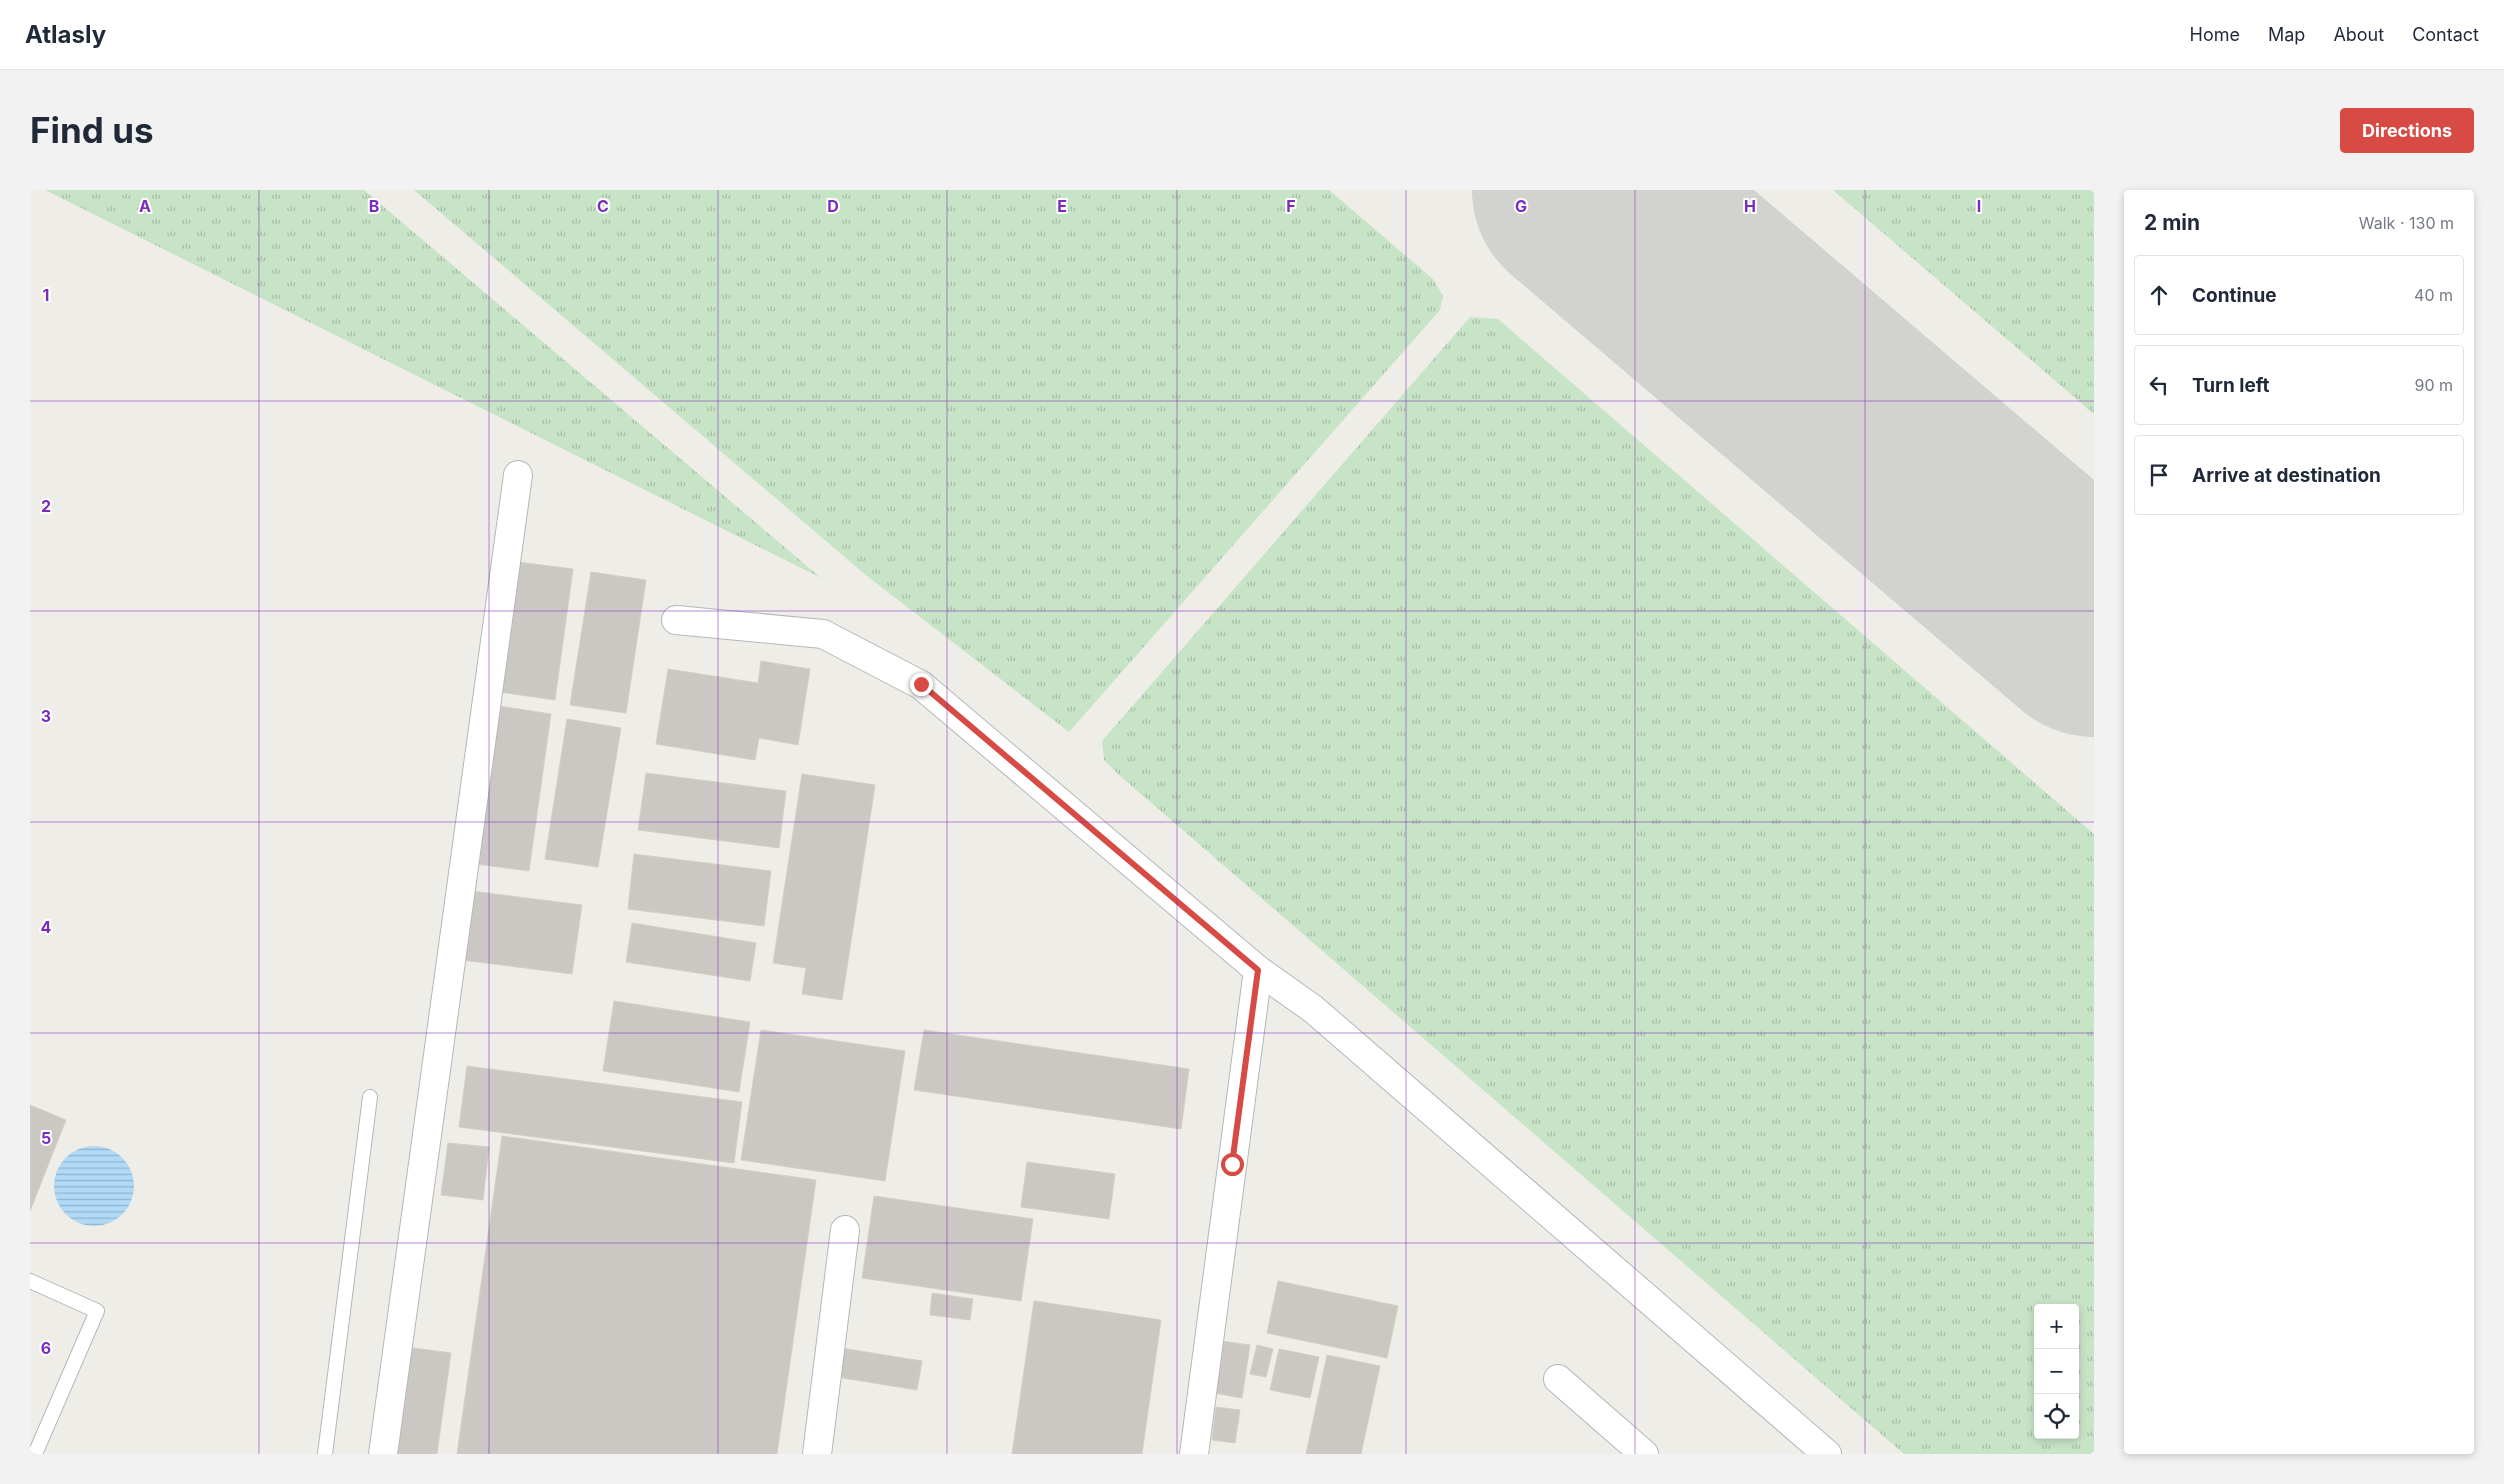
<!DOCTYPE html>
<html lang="en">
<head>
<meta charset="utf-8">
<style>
  :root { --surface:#fff; --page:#f2f2f3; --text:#1f2937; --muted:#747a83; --line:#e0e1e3; --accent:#d84b45 }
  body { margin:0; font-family:Inter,sans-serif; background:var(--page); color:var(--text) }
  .controls { position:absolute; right:15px; bottom:15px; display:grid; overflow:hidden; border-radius:5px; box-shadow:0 2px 8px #0003 }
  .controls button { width:45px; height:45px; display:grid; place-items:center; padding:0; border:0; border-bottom:1px solid var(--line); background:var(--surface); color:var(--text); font:25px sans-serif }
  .stop { position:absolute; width:15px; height:15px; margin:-11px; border:4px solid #d84b45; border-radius:50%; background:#fff }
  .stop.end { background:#d84b45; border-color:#fff; box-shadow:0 1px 5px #0008 }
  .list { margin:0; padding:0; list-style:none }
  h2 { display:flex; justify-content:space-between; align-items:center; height:65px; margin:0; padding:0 20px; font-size:21px }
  h2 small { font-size:16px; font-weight:400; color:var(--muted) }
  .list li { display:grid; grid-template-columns:32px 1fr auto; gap:15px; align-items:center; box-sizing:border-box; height:80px; margin:0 10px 10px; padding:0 10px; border:1px solid var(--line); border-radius:5px }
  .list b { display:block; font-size:19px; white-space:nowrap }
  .list em { font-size:16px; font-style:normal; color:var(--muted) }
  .icon { flex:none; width:28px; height:28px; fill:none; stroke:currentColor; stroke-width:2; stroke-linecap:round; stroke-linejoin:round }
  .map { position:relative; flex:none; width:2064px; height:1264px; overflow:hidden; border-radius:5px }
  header { display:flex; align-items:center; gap:30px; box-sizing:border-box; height:70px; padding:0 25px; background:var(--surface); border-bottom:1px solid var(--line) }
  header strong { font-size:24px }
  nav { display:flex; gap:28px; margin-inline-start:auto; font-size:18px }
  .intro { display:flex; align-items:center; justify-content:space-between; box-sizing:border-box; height:120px; padding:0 30px }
  h1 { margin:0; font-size:35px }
  .button { padding:12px 22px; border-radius:5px; background:var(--accent); color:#fff; font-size:18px; font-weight:700 }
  main { display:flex; gap:30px; padding:0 30px }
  aside { flex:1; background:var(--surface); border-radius:5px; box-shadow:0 2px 8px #0003 }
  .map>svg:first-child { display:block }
  .grass { fill:url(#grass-tufts); fill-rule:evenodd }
  .water { fill:url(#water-rules) }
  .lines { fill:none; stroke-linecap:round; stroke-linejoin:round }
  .runway { stroke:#d2d2ce; stroke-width:222 }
  .building { fill:#cbc8c4; stroke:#d3cfc6 }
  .service-casing { stroke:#b4b7ba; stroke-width:16 }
  .minor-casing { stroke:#b4b7ba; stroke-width:30 }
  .tertiary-casing { stroke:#b4b7ba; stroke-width:30 }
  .service { stroke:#fff; stroke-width:14 }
  .minor { stroke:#fff; stroke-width:28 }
  .tertiary { stroke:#fff; stroke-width:28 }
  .route { stroke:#d84b45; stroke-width:6 }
  .grid { fill:none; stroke:#7b2cbf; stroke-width:1; stroke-opacity:0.55 }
  .grid-label { font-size:16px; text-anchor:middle; font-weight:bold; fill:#7b2cbf; stroke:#fff; stroke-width:4; stroke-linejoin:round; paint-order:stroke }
</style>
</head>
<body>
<header>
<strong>Atlasly</strong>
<nav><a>Home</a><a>Map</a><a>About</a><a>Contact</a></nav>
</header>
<div class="intro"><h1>Find us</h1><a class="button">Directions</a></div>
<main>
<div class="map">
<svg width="2064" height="1264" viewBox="0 0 2064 1264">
  <defs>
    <pattern id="grass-tufts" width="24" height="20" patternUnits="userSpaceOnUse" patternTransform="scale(1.25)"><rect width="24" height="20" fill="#c8e4c7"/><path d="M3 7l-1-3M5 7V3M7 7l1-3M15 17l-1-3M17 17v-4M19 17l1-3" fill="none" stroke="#a6bca5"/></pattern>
    <pattern id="water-rules" width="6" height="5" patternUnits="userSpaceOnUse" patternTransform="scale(1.25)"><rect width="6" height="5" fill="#b0daf6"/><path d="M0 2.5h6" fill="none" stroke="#92b4cb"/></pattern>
  </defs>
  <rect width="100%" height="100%" fill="#efede7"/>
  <g class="grass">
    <polygon points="15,0 334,0 791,388"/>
    <polygon points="384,0 1299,0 1403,89 1413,106 1410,120 1039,542 837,386"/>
    <polygon points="1803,0 2064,0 2064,224"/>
    <path d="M1440,127L1468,129L2064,644V1264H1874L1089,585L1074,570L1072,551ZM2008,1118H2045V1245H2008Z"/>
  </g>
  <circle class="water" cx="64" cy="996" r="40"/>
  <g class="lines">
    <polyline class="runway" points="1553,0 2064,436"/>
  </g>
  <g class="building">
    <polygon points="488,372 543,379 525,510 469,502"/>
    <polygon points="561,382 616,390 596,523 540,515"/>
    <polygon points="731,471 780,479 768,555 729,548 725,570 626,554 638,479 728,493"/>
    <polygon points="469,516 521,524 499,681 446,674"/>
    <polygon points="537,529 591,538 568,677 515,669"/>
    <polygon points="616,583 756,601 749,658 608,640"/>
    <polygon points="772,584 845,595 812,810 772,804 776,778 743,773"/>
    <polygon points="604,664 741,681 734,736 598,719"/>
    <polygon points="441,701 552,715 542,784 432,770"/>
    <polygon points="602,733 726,753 720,791 596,772"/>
    <polygon points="584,811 720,832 709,902 573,881"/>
    <polygon points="731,840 875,861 855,991 711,970"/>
    <polygon points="894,840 1159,879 1151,939 884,900"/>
    <polygon points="437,876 712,912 704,973 429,937"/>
    <polygon points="0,915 36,930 0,1021"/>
    <polygon points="472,946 786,990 747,1264 427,1264"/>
    <polygon points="418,953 459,957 453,1010 411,1005"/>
    <polygon points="997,972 1085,984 1079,1029 991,1017"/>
    <polygon points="844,1006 1003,1029 991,1111 832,1088"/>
    <polygon points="1248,1091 1368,1116 1357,1168 1237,1143"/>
    <polygon points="902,1103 943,1109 940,1130 900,1125"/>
    <polygon points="1004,1111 1131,1130 1112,1264 982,1264"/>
    <polygon points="1192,1151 1220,1155 1212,1208 1184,1203"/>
    <polygon points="1227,1155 1243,1159 1236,1187 1220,1184"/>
    <polygon points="376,1157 421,1163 407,1264 362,1264"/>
    <polygon points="811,1158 892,1171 887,1200 807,1187"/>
    <polygon points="1249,1159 1289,1167 1280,1208 1240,1200"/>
    <polygon points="1297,1165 1350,1176 1331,1264 1276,1264"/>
    <polygon points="1186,1217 1210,1220 1205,1253 1182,1250"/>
  </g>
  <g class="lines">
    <g class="service-casing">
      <g id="service">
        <polyline points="0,1091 67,1121 5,1264"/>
        <polyline points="295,1264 340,907"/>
      </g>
    </g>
    <g class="minor-casing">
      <g id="minor">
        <polyline points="646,430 793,444 891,495 1228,780 1283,819 1797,1264"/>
        <polyline points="1528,1189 1614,1264"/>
        <polyline points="353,1264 488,285"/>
        <polyline points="787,1264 815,1040"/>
      </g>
    </g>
    <g class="tertiary-casing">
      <polyline id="tertiary" points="1164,1264 1228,780"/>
    </g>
    <use href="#service" class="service"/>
    <use href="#minor" class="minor"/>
    <use href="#tertiary" class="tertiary"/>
  </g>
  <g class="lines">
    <polyline class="route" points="891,494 1228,780 1202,974"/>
  </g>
  <path class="grid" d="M229,0V1264M459,0V1264M688,0V1264M917,0V1264M1147,0V1264M1376,0V1264M1605,0V1264M1835,0V1264M0,211H2064M0,421H2064M0,632H2064M0,843H2064M0,1053H2064"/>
  <g class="grid-label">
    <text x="115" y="22">A</text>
    <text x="344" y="22">B</text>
    <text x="573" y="22">C</text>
    <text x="803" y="22">D</text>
    <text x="1032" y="22">E</text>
    <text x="1261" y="22">F</text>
    <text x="1491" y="22">G</text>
    <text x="1720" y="22">H</text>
    <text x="1949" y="22">I</text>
    <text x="16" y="111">1</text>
    <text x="16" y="322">2</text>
    <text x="16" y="532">3</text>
    <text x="16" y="743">4</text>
    <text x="16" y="954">5</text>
    <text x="16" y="1164">6</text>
  </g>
</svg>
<div class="controls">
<button>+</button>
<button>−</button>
<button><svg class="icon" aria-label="locate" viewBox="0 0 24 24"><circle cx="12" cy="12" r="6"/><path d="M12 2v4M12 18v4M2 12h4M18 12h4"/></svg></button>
</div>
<div class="stop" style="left:1202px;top:974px"></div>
<div class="stop end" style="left:891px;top:494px"></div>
</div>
<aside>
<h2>2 min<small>Walk · 130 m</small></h2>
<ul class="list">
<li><svg class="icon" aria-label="ahead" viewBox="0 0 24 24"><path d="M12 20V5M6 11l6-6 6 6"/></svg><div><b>Continue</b></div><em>40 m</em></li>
<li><svg class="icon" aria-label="left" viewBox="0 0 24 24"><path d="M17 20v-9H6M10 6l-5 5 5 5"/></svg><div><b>Turn left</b></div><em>90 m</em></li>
<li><svg class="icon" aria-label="arrive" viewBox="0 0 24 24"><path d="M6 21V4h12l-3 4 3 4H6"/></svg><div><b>Arrive at destination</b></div></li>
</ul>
</aside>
</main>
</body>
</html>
